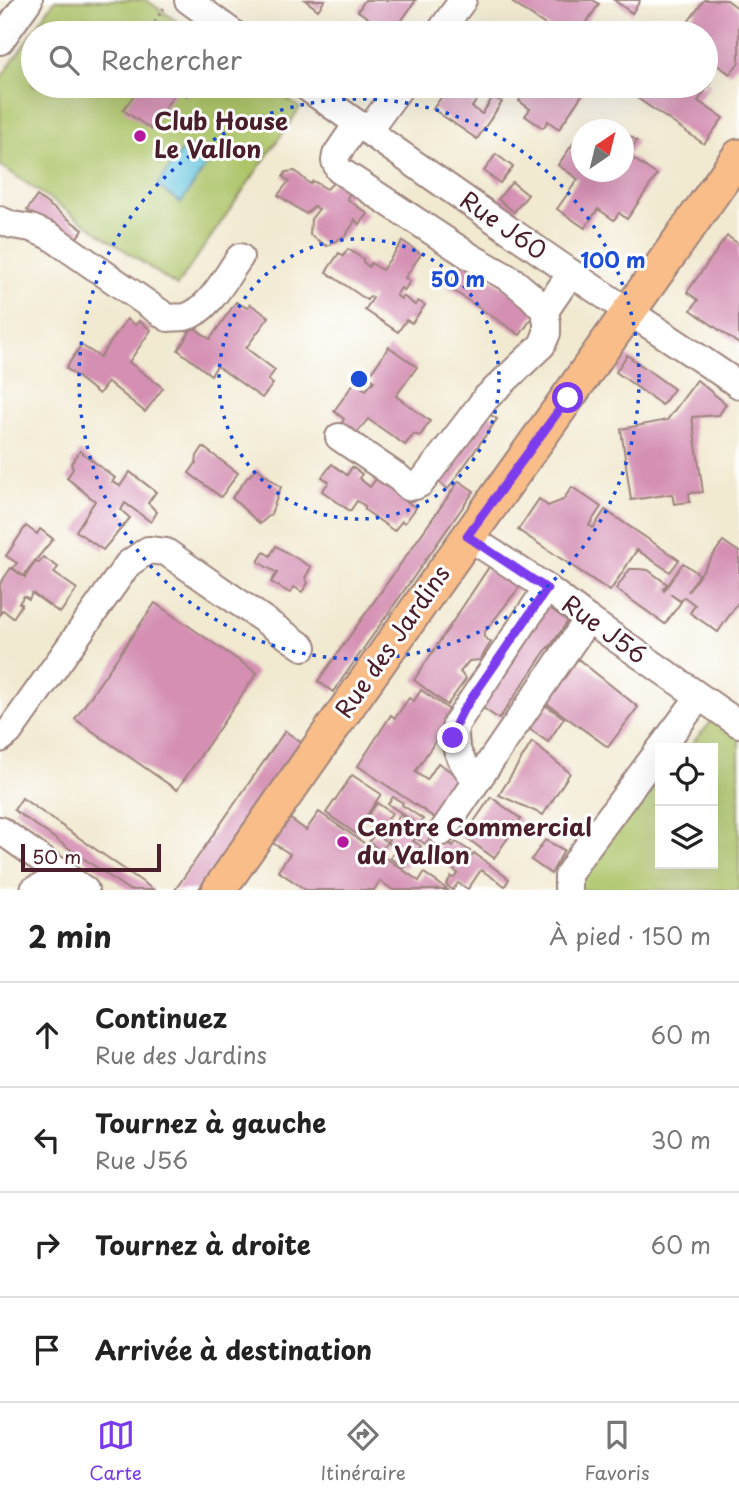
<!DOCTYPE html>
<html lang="fr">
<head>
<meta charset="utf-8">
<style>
  :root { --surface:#fff; --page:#f2f2f2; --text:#222; --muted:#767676; --line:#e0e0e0; --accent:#7c3aed }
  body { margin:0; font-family:"Playpen Sans",sans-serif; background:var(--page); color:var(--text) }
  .controls { position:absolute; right:21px; bottom:21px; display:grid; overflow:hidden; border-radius:0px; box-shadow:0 7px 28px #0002 }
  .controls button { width:63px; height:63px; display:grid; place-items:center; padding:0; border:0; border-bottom:2px solid var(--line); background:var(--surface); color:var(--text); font:35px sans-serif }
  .compass { position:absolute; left:571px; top:119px; width:63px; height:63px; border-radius:50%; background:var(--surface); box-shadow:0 7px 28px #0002; rotate:35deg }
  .scale { position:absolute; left:21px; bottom:18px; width:140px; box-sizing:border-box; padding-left:7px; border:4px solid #4a1f2b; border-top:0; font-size:19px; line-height:24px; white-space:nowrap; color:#4a1f2b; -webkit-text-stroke:5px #fff; paint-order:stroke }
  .stop { position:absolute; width:21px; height:21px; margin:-16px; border:5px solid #7c3aed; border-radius:50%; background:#fff }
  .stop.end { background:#7c3aed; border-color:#fff; box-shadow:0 2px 7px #0008 }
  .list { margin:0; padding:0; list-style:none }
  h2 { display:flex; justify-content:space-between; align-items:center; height:91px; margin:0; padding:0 28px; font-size:30px }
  h2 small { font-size:23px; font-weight:400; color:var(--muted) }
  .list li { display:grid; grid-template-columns:46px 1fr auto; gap:21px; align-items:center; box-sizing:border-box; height:105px; padding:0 28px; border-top:2px solid var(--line) }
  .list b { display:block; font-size:26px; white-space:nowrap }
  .list p { margin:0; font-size:23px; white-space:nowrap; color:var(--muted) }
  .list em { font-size:23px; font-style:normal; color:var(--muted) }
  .icon { flex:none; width:38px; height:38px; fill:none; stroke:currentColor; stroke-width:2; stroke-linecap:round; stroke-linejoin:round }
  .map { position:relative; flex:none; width:739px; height:890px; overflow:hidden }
  .search { position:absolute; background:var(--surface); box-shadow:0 7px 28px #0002; left:21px; right:21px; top:21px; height:77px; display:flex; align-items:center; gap:18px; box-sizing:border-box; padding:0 24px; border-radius:38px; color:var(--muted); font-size:26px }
  .sheet { height:511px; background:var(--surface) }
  nav { display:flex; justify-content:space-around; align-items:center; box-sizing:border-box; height:98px; border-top:2px solid var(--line); background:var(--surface); font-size:19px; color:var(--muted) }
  nav a { display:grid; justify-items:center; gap:4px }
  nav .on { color:var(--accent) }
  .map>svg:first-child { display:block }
  .green { fill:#aec56a; stroke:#7c724a; stroke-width:2 }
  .water { fill:#5cc1da; stroke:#537082; stroke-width:2 }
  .building { fill:#d48fb2 }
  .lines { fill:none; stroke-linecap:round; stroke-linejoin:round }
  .minor-casing { stroke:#9e847e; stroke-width:30 }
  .major-casing { stroke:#9e847e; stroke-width:37 }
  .path { stroke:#9e847e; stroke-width:3.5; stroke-dasharray:2 5; stroke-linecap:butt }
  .minor { stroke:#fff; stroke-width:26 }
  .major { stroke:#f8bd88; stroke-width:33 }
  .route { stroke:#7c3aed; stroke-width:9 }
  .ring { fill:none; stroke:#1d4ed8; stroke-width:3.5; stroke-dasharray:3.5 7 }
  .poi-dot { fill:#b5179e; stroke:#fff; stroke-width:2.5 }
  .labels { text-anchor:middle; stroke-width:6; stroke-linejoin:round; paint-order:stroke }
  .poi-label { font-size:24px; font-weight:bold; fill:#4a1f2b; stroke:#fff; text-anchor:start }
  .street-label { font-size:24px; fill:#4a1f2b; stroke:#fff }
  .centre { fill:#1d4ed8; stroke:#fff; stroke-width:3.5 }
  .ring-label { font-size:21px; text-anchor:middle; font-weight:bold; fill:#1d4ed8; stroke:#fff; stroke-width:6; stroke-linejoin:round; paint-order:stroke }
</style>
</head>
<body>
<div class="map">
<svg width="739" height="890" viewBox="0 0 739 890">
  <rect width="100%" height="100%" fill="#fff"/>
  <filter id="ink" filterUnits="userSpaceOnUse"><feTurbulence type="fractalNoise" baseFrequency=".0143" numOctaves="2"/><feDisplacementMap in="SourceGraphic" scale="14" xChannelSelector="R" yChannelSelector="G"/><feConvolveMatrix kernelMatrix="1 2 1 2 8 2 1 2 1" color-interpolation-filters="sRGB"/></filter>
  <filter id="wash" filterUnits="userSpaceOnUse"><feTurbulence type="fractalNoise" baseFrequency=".00686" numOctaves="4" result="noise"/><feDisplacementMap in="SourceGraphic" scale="28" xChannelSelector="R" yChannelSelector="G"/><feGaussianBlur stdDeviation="1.57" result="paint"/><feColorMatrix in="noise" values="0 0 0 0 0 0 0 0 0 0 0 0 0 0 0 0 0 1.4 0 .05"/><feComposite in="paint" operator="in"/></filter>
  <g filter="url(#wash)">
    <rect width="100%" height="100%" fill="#f1e9d0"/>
    <g class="green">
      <polygon points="55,0 146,0 194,33 33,33 33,86 269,86 300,108 177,286 0,165 0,79"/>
      <polygon points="712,721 739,737 739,890 574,890 571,882 660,781 660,864 713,864 713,748 688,748"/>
    </g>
    <polygon class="water" points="186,144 210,160 181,203 157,186"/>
    <g id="blocks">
      <g class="building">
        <polygon points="305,0 325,0 318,10"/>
        <polygon points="365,0 416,0 393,33 390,33 358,11"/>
        <polygon points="515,0 593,0 599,4 579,33 557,33 513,3"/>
        <polygon points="614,0 639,0 640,1 632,13"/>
        <polygon points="704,0 727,0 739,9 739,62 730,74 706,57 706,33 680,33"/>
        <polygon points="706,81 710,84 698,101 723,118 704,144 624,89 626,86 706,86"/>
        <polygon points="141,86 145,86 148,88 150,86 194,86 187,96 177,90 151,129 123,110"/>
        <polygon points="449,86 487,86 472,107 482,114 493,97 502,102 477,139 433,109"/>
        <polygon points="530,86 582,86 586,89 559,129 548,121 543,128 525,116 530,109 519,101"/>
        <polygon points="624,132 637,141 628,155 657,175 627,219 619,213 614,220 598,209 585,228 557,209 578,179 558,165 579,135 582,137 582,172 624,172"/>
        <polygon points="496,154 513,167 500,183 484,171"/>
        <polygon points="295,171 310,184 313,181 327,189 335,181 350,192 347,199 368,214 359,225 355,219 353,224 346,235 327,246 310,235 311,219 319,209 314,206 306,214 278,195 289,181 283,177 286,172"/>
        <polygon points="512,182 528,195 514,212 498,199"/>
        <polygon points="37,196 83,230 72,243 27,210"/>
        <polygon points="727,236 739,244 739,344 691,310 698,300 687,292"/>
        <polygon points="403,241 421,254 405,278 410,281 404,291 401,288 396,295 401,299 403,296 415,305 418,301 425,305 412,323 406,320 398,332 365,310 373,298 370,296 367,300 326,272 339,253 343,256 348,249 363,259 363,262 369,267 371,263 382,270"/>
        <polygon points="463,261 538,309 520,335 448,287"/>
        <polygon points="236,302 247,308 250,304 269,317 246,348 275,370 268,380 273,384 262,398 217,366 211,375 178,350 193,327 210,339"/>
        <polygon points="127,319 135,325 139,321 151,330 129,362 163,388 145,412 108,382 99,394 66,368 81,345 100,357"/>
        <polygon points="389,347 417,367 396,396 430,421 420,436 414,434 405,445 368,419 356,434 341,424 344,419 334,411 354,383 366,390 374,381 369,376"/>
        <polygon points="627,355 674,389 662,405 616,372"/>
        <polygon points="697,380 726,404 719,415 692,417 703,492 689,493 690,502 674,504 672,494 631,500 621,429 667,420"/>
        <polygon points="483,410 497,419 448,489 435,479"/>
        <polygon points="203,447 238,473 221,497 189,473 196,463 197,456"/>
        <polygon points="80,451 115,478 112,482 120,486 130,472 156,492 148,503 157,512 151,522 125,503 121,510 130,518 103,550 76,531 95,501 67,478 73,469 71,464"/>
        <polygon points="332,464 347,475 352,467 362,474 359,478 370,487 378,476 398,489 395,493 416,508 405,523 402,521 394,531 365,510 365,506 357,501 350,511 322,491 329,482 322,477"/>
        <polygon points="257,468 281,487 271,514 260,524 232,498 247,478"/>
        <polygon points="459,481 474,491 333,692 318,681"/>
        <polygon points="572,487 601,507 589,525 593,528 605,510 679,560 670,572 637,550 610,591 518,530 539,499 548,506 563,500"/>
        <polygon points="26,526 37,534 40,529 53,539 23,576 13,568 17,563 6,556"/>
        <polygon points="723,541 739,552 739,601 718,632 690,613 695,605 684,597 681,601 670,594 681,602 665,624 616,589 630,569 638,569 648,570 667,584 663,589 664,591 683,563 699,574 688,592"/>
        <polygon points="276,546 311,567 305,578 308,583 302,592 294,587 290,593 271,582 277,573 258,562 264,552 270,556"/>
        <polygon points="43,557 58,567 54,573 77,589 60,613 32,593 29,599 24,596 19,603 22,604 13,618 3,610 0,615 0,584 11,568 26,578 25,577 36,561 39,563"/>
        <polygon points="491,564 521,585 484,633 484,637 491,642 480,660 469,661 460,672 466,679 447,705 414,680"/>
        <polygon points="543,599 570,618 549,648 548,647 499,719 480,706"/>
        <polygon points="155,603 257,673 177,790 75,719"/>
        <polygon points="578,659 638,707 608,747 545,702"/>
        <polygon points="421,690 454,713 415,772 427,780 438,763 468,783 441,822 358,766 391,715 395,718 409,698 414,701"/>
        <polygon points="541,702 564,718 548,742 525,726"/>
        <polygon points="285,731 301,742 198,890 175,890"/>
        <polygon points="532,742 570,773 543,815 499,795"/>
        <polygon points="352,775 381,794 355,833 326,813"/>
        <polygon points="393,797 403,803 402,805 423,819 419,825 388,804"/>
        <polygon points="491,797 521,819 494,858 464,836"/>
        <polygon points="22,798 154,890 129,890 14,810"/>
        <polygon points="377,803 392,813 381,828 366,818"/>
        <polygon points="319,812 419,881 424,873 448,890 393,890 380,881 374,890 306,890 278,871 290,854 273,843 289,818 306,830"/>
        <polygon points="400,815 432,835 425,844 416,838 413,841 421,846 414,856 406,852 405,854 387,842 389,839 380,833 389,821 395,825 389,834 391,836 398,826 411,835 412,832 400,823 398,826 395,823"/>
        <polygon points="375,834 387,842 381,851 369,842"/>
        <polygon points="443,839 453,846 456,842 470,851 465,858 469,860 474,853 509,879 505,886 481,870 468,889 458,883 453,890 446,885 451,877 454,878 458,873 432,856"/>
        <polygon points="545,840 564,850 551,874 531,860"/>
        <polygon points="420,850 429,855 424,862 415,856"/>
        <polygon points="394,853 408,862 404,868 390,858"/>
      </g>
    </g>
  </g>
  <g filter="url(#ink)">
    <use href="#blocks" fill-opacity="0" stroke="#9e847e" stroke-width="2"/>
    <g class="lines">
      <g class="minor-casing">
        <g id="minor">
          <polyline points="188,0 233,33"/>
          <polyline points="439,33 463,0"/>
          <polyline points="0,41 29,0"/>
          <path d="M305,86C393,150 482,211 571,273C627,311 684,347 739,385"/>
          <polyline points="357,124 336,155 335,161 339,170 471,257 512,280 531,296 545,311"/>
          <polyline points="368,131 401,86"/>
          <path d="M0,220L12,225L31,228L50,236L168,318C173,317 179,318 185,317C209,311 226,276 240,257"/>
          <polyline points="339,437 399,478 409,487 415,486 421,483 486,398 542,345 547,333 547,323 545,311 571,273"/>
          <polyline points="467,536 547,588 588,619 739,724"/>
          <polyline points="0,739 9,732 128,564 148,550 166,552 303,647"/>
          <polyline points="661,748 699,697"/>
          <path d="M477,781C462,764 451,747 456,724L547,588"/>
          <polyline points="0,830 85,890"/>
          <polyline points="442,832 588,619"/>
          <polyline points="34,890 66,876"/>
          <polyline points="568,890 568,875 579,858 660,749"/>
        </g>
      </g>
      <g class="major-casing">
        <path id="major" d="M219,890C390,643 567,401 739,156"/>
      </g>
      <g class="path">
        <polyline points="147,33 166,5"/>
        <polyline points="104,96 111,86"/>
      </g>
      <use href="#minor" class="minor"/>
      <use href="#major" class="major"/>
    </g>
  </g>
  <g class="lines" filter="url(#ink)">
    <polyline class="route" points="453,738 456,724 462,712 547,589 467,536 568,398"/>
  </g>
  <g class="ring">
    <circle cx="359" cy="379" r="140"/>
    <circle cx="359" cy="379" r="280"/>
  </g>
  <g class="poi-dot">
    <circle cx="140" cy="136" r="7"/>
    <circle cx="343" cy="842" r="7"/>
  </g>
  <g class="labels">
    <g class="poi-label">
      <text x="154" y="130">Club House<tspan x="154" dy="28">Le Vallon</tspan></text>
      <text x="357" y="836">Centre Commercial<tspan x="357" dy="28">du Vallon</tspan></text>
    </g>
    <g class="street-label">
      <text transform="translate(503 226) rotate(35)" y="8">Rue J60</text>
      <text transform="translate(604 630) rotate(36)" y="8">Rue J56</text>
      <text transform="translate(393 642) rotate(-55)" y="8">Rue des Jardins</text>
    </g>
  </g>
  <circle cx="359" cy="379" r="10" class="centre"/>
  <g class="ring-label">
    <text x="613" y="268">100 m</text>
    <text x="458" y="287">50 m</text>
  </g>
</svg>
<div class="controls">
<button><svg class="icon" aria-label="locate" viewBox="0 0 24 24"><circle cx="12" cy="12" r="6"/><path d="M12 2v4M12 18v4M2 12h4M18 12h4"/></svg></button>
<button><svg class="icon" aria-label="layers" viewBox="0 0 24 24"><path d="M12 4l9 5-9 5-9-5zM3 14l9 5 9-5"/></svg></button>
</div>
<svg class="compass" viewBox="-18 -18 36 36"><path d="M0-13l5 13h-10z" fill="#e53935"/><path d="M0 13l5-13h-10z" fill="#767676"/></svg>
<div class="scale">50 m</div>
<div class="stop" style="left:568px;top:398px"></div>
<div class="stop end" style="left:453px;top:738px"></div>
<div class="search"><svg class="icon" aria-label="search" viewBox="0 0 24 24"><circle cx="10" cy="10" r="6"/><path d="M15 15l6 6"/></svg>Rechercher</div>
</div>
<section class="sheet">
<h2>2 min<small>À pied · 150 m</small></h2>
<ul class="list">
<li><svg class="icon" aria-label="ahead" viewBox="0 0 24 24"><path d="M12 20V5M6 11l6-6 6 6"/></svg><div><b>Continuez</b><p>Rue des Jardins</p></div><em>60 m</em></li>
<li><svg class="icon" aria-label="left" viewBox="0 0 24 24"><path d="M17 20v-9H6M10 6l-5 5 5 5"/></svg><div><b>Tournez à gauche</b><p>Rue J56</p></div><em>30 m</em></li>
<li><svg class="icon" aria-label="right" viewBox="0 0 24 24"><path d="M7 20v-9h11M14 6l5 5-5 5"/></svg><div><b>Tournez à droite</b></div><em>60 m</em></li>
<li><svg class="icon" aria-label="arrive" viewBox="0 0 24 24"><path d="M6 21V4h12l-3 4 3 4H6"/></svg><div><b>Arrivée à destination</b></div></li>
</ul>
</section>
<nav>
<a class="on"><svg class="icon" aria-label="map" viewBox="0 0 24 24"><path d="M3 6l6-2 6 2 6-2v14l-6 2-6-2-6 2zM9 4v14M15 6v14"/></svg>Carte</a>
<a><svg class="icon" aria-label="directions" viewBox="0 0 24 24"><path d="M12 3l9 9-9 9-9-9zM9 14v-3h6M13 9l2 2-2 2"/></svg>Itinéraire</a>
<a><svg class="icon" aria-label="saved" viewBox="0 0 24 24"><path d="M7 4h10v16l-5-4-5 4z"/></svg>Favoris</a>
</nav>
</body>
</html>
